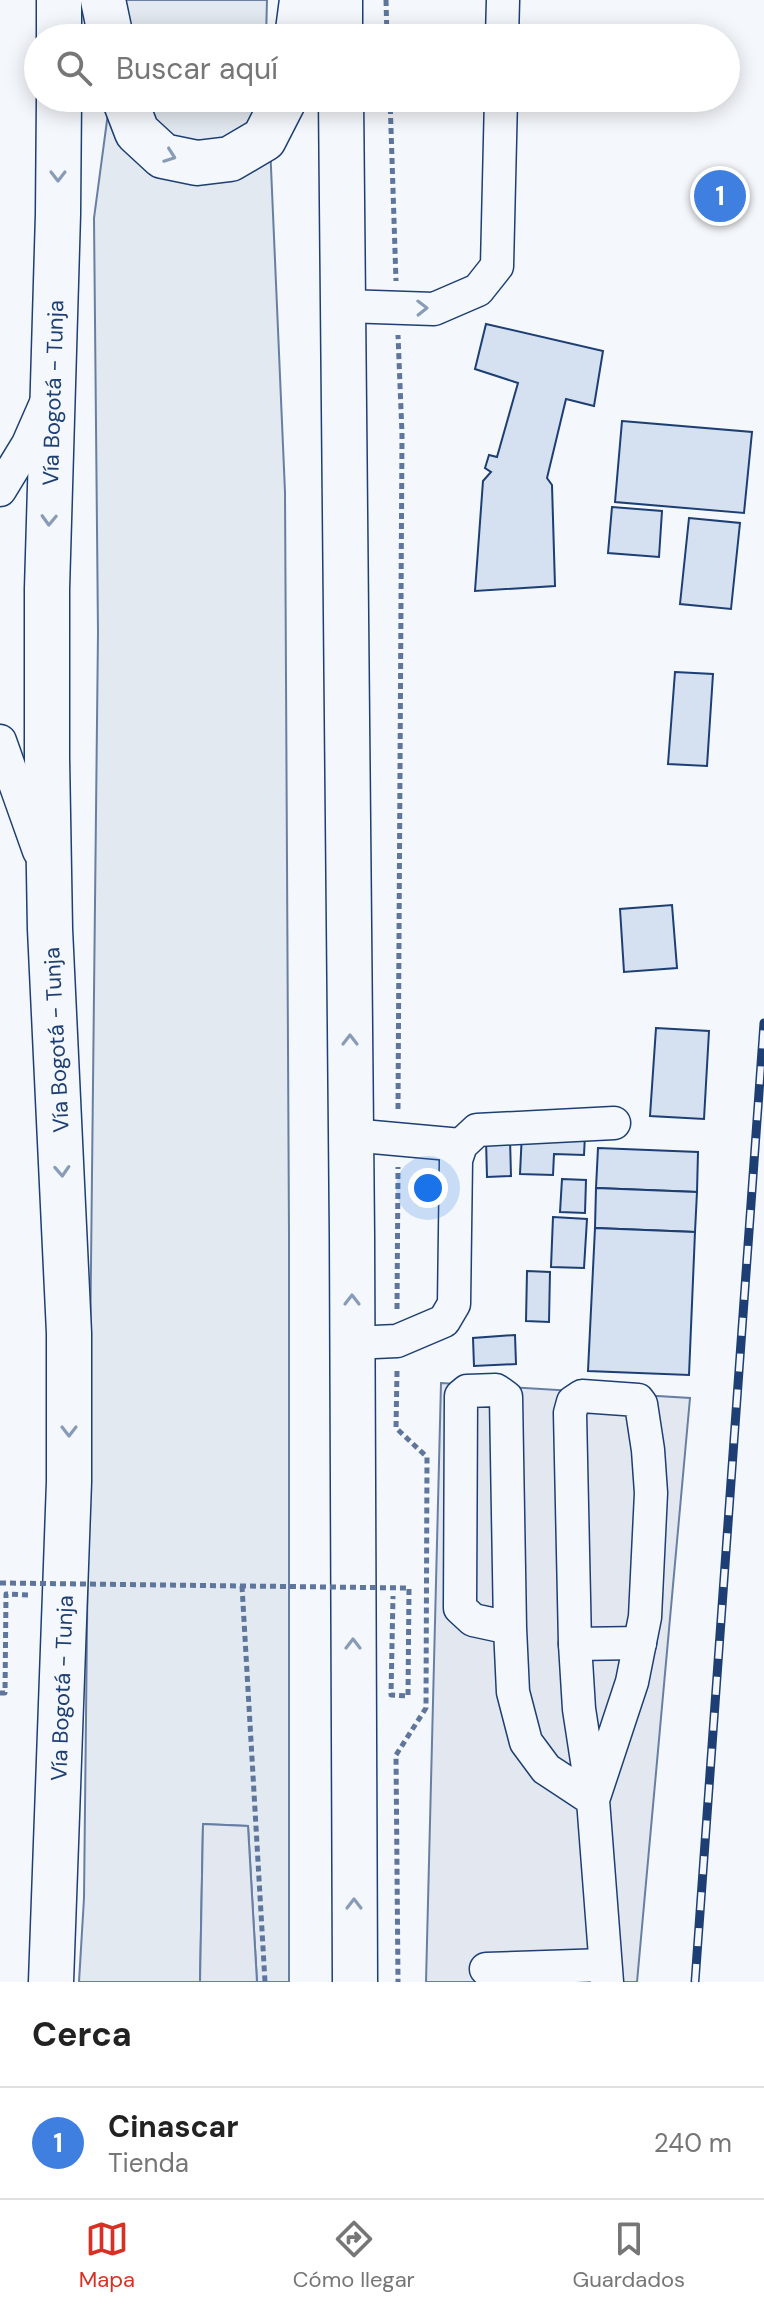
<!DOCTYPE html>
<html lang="es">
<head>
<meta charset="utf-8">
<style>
  :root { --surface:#fff; --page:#f6f6f6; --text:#222; --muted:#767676; --line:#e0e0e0; --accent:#d93025 }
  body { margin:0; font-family:"DM Sans",sans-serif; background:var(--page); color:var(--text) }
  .you { position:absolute; left:428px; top:1188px; width:28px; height:28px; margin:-20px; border:6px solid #fff; border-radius:50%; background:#1a73e8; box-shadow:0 0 0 12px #1a73e833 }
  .badge { display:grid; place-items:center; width:52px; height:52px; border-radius:50%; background:var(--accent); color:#fff; font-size:26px; font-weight:700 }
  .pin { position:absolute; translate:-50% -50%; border:4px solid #fff; box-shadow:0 2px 8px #0006 }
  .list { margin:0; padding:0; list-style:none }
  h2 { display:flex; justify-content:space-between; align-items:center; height:104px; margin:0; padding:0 32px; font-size:34px }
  h2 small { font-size:26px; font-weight:400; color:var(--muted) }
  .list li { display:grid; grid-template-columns:52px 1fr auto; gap:24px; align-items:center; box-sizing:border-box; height:112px; padding:0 32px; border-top:2px solid var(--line) }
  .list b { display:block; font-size:30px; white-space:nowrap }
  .list p { margin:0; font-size:26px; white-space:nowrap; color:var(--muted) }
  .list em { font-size:26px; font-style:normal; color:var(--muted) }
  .icon { flex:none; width:44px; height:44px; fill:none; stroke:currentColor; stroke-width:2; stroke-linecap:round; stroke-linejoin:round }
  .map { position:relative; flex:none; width:764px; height:1982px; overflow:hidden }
  .search { position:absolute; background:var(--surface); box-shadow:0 4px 20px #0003; left:24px; right:24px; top:24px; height:88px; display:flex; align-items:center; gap:20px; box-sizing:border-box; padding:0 28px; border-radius:44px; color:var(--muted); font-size:30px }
  .sheet { height:216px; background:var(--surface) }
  nav { display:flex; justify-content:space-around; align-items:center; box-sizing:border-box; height:112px; border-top:2px solid var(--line); background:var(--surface); font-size:22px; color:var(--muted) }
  nav a { display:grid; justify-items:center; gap:4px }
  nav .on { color:var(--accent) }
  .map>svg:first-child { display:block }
  .green { fill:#e3e9f0; stroke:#687fa3; stroke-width:2 }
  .parking { fill:#e3e8f0; stroke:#687fa3; stroke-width:2 }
  .building { fill:#d5e0f0; stroke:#1d3f73; stroke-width:2 }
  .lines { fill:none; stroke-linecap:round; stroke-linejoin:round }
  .minor-casing { stroke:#1d3f73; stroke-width:35 }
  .highway-casing { stroke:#1d3f73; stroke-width:47 }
  .path { stroke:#5e769c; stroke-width:5; stroke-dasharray:6 4; stroke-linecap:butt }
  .minor { stroke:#f4f7fb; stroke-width:32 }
  .highway { stroke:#f4f7fb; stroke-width:44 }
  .rail-casing { stroke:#1d3f73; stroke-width:9 }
  .rail { stroke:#f4f7fb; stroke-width:6; stroke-dasharray:18; stroke-linecap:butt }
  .path-bridge { stroke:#5e769c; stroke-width:5; stroke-dasharray:6 4; stroke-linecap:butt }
  .oneway { stroke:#889bb7 }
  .labels { text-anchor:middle; stroke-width:6; stroke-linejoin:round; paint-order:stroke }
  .street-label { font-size:22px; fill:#1d3f73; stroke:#f4f7fb }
</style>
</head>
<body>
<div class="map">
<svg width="764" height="1982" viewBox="0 0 764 1982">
  <rect width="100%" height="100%" fill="#f4f7fb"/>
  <g class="green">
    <polygon points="118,0 267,0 266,38 118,38"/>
    <polygon points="110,98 268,98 285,492 289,1234 289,1982 257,1982 248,1826 203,1824 200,1982 79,1982 84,1898 98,632 94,218"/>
  </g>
  <g class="parking">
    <polygon points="441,1383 690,1398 637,1982 426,1982"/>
    <polygon points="203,1824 248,1826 257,1982 200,1982"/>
  </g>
  <g class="building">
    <polygon points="486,324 603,351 594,406 566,399 547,478 552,485 555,586 475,591 483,481 491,472 485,468 489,455 497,457 518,383 475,369"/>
    <polygon points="622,421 752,432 744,513 615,502"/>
    <polygon points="612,507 662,511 659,557 608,553"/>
    <polygon points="689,518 740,523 731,609 680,604"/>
    <polygon points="675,672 713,674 707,766 668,764"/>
    <polygon points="672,905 677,968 624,972 620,909"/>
    <polygon points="656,1028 709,1031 704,1119 650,1116"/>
    <polygon points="522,1132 585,1135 584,1155 554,1154 553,1175 520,1174"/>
    <polygon points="510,1139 511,1176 487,1177 486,1140"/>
    <polygon points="598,1148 698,1152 697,1192 596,1188"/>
    <polygon points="562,1179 586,1180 585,1213 560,1212"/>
    <polygon points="596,1188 697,1192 695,1232 595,1228"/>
    <polygon points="553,1217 587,1219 584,1268 551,1267"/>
    <polygon points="595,1228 695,1232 689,1375 588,1371"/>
    <polygon points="527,1271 550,1272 549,1322 526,1321"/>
    <polygon points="515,1335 516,1364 474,1366 473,1338"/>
  </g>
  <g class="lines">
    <g class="minor-casing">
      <g id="minor">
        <polyline points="502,38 503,0"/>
        <polyline points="345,306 434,309 478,290 497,266 501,98"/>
        <polyline points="0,490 28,444 46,403"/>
        <polyline points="0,741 39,851"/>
        <polyline points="351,1135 461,1145"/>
        <polyline points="352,1343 397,1341 444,1321 454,1304 456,1160 461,1145 477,1130 614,1123"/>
        <polyline points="510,1628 473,1620 460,1608 461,1396 467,1391 496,1390 506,1397 510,1628 513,1692 526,1742 546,1769 593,1800 632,1682 645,1617 651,1493 648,1450 641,1404 638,1400 582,1396 573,1402 570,1413 575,1644 579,1709 593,1800 607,1982"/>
        <polyline points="575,1644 640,1643"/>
        <polyline points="486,1969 605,1965"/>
      </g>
    </g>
    <g class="highway-casing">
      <g id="highway">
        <polyline points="103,0 111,38"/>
        <polyline points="340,0 340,38"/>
        <polyline points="59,38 59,0"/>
        <polyline points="297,38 302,0"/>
        <polyline points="124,98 137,132 163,156 197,163 230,159 264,139 285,98"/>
        <polyline points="341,98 352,1235 355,1982"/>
        <path id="s1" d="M51,1982L69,1482V1333L50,929L47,758V589L58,214L59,98"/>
      </g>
    </g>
    <g class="path">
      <polyline points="386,0 387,38"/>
      <polyline points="390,98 396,281"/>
      <polyline points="398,1109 402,434 398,335"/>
      <polyline points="397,1309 398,1167"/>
      <polyline points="397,1371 396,1428 427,1457 426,1708 396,1755 398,1982"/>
      <polyline points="242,1586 265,1982"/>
      <polyline points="0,1693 5,1693 6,1594 29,1595"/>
    </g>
    <use href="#minor" class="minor"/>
    <use href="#highway" class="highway"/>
    <g class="rail-casing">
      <polyline id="rail" points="695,1982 764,1023"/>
    </g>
    <use href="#rail" class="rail"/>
    <polyline class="path-bridge" points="0,1583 409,1588 408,1696 391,1695 393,1596"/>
  </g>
  <defs><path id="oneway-chevron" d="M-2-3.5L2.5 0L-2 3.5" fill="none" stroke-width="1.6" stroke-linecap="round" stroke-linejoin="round" transform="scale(2)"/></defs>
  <g class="oneway">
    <use href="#oneway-chevron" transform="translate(170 156) rotate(20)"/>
    <use href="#oneway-chevron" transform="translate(58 176) rotate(90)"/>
    <use href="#oneway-chevron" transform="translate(422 308) rotate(-1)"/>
    <use href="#oneway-chevron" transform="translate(49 520) rotate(92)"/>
    <use href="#oneway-chevron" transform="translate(350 1040) rotate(-90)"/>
    <use href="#oneway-chevron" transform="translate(62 1171) rotate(87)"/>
    <use href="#oneway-chevron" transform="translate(352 1300) rotate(-90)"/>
    <use href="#oneway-chevron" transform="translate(69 1431) rotate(90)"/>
    <use href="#oneway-chevron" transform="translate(353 1644) rotate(-90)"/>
    <use href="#oneway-chevron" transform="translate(354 1904) rotate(-90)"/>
  </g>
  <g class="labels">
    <g class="street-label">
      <text dy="8" stroke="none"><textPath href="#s1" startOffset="1590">Vía Bogotá - Tunja</textPath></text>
      <text transform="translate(56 1040) rotate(-93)" y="8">Vía Bogotá - Tunja</text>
      <text dy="8" stroke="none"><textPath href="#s1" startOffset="294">Vía Bogotá - Tunja</textPath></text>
    </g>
  </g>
</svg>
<div class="you"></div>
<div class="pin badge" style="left:720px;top:196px;background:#3f7fe0">1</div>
<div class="search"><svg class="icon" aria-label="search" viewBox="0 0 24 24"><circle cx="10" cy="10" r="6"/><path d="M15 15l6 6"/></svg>Buscar aquí</div>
</div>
<section class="sheet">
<h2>Cerca<small></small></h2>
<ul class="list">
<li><span class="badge" style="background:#3f7fe0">1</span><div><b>Cinascar</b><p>Tienda</p></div><em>240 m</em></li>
</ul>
</section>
<nav>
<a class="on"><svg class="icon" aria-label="map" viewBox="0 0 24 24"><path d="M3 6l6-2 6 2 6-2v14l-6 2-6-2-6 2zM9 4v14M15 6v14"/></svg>Mapa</a>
<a><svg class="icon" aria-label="directions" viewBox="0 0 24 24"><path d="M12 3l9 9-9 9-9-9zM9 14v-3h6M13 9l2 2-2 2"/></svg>Cómo llegar</a>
<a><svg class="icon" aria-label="saved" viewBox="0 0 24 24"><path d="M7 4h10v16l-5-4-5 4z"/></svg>Guardados</a>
</nav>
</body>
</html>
